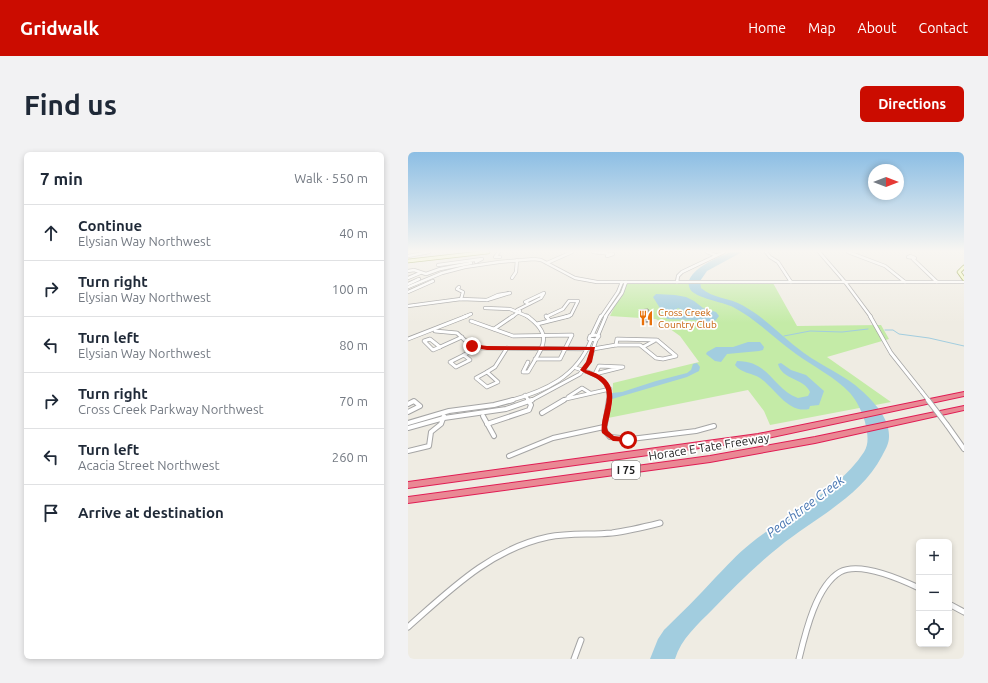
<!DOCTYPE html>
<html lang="en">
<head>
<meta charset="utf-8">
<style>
  :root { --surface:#fff; --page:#f2f2f3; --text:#1f2937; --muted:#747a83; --line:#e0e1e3; --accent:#cb0c00 }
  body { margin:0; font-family:Ubuntu,sans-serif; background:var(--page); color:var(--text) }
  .controls { position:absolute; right:12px; bottom:12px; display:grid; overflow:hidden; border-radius:6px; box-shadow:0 2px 6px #0003 }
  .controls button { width:36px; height:36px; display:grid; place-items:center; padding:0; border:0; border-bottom:1px solid var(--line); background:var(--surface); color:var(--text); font:20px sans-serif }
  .compass { position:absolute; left:460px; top:12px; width:36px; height:36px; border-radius:50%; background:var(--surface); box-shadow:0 2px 6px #0003; rotate:90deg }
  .stop { position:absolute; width:12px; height:12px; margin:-9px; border:3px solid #cb0c00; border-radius:50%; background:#fff }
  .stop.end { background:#cb0c00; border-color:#fff; box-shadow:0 1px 4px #0008 }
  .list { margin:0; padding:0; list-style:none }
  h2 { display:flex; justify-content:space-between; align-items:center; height:52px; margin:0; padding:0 16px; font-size:17px }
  h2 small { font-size:13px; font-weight:400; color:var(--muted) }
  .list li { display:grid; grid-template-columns:26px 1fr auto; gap:12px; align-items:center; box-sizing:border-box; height:56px; padding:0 16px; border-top:1px solid var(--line) }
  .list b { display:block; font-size:15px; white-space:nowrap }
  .list p { margin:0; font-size:13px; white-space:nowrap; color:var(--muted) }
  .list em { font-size:13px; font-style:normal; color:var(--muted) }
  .icon { flex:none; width:22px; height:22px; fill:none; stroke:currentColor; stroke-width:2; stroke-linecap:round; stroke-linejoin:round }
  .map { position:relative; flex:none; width:556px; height:507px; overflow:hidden; border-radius:6px }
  header { display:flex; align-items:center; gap:24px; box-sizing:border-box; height:56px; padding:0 20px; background:var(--accent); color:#fff }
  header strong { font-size:19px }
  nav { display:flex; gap:22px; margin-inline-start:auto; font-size:14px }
  .intro { display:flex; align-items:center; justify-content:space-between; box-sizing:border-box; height:96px; padding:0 24px }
  h1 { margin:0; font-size:28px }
  .button { padding:10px 18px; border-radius:6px; background:var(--accent); color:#fff; font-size:14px; font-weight:700 }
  main { display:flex; gap:24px; padding:0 24px }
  aside { flex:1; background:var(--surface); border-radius:6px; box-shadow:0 2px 6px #0003 }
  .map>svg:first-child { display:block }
  .grass { fill:#c4eba7 }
  .water { fill:#a2cddf }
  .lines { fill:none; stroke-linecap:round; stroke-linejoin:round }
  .stream { stroke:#a2cddf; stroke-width:1 }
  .street-far3-casing { stroke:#a5a5a5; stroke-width:4 }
  .street-far2-casing { stroke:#a5a5a5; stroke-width:4.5 }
  .street-far1-casing { stroke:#a5a5a5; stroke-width:6 }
  .street-casing { stroke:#a5a5a5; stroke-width:7 }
  .secondary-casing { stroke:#647801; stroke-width:4.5 }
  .highway-casing { stroke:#e01d54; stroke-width:2 }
  .street-far3 { stroke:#fff; stroke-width:2.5 }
  .street-far2 { stroke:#fff; stroke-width:3 }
  .street-far1 { stroke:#fff; stroke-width:4 }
  .street { stroke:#fff; stroke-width:5 }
  .secondary { stroke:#f4fcb5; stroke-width:3 }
  .highway { fill:#ea8894; fill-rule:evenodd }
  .street-bridge-far1-casing { stroke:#a5a5a5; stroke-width:4.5; stroke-linecap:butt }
  .street-bridge-casing { stroke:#a5a5a5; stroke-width:6; stroke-linecap:butt }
  .street-bridge-far1 { stroke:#fff; stroke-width:3 }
  .street-bridge { stroke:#fff; stroke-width:4 }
  .shaded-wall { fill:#8b867f }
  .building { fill:#c7bfb6; stroke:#8b867f }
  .route { fill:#cb0c00 }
  .labels { text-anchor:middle; stroke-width:3.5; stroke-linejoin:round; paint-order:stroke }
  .far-food-label { font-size:10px; fill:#c56008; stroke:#fff; text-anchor:start }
  .shield { fill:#fff; stroke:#626262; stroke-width:1 }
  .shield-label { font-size:11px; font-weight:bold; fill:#1e1e1e }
  .street-label { font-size:12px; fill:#1e1e1e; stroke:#fff }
  .water-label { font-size:13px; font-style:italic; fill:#4775b1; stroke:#fff }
</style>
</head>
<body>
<header>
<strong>Gridwalk</strong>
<nav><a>Home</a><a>Map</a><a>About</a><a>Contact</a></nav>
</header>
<div class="intro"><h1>Find us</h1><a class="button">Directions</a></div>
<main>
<aside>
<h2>7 min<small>Walk · 550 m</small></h2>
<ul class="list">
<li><svg class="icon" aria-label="ahead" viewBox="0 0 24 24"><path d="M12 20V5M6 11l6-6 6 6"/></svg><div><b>Continue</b><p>Elysian Way Northwest</p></div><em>40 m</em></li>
<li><svg class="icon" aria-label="right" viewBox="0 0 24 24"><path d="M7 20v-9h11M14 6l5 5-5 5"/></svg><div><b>Turn right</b><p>Elysian Way Northwest</p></div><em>100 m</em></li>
<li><svg class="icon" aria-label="left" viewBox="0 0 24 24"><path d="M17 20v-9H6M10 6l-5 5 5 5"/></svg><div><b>Turn left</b><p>Elysian Way Northwest</p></div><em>80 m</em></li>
<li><svg class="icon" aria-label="right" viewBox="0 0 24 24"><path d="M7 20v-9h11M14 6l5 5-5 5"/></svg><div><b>Turn right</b><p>Cross Creek Parkway Northwest</p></div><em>70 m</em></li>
<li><svg class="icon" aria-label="left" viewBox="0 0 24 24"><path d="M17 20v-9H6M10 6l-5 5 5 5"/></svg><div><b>Turn left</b><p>Acacia Street Northwest</p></div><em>260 m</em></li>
<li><svg class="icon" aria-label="arrive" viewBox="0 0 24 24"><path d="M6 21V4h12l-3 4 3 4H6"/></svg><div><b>Arrive at destination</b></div></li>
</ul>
</aside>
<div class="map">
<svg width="556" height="507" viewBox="0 0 556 507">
  <rect width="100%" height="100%" fill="#efece3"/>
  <polygon class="grass" points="218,131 365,131 389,174 473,173 481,187 419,205 483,250 362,273 356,259 340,238 200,266 204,254 205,231 291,210 272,184 248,167 202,164"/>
  <g class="water">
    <path d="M323,100H334L299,119L292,129L293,136C304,146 322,146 334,153C358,166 375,186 396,201C415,215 437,223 454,239C466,250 482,267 481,285C481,292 477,298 474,304C452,346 406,366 371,395C347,414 326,435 305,457C290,472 273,487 267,507H242L250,487L256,478C273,461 291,444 307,426C318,415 329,402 342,392C377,363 431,339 456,300C462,291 459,279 457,270C454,260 449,249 442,241C427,225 406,215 388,202C367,187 348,167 325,155C315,150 287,146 282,137C273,120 312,104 323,100Z"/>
    <polygon points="248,142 267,143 278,145 286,149 295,156 308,160 311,164 308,168 302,172 289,168 259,167 257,165 259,163 275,162 279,160 270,156 263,161 255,161 245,145"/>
    <polygon points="340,190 352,190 356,195 355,198 351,199 319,202 313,210 307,209 298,202 299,200 308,195 325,195"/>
    <path d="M329,209C362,209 365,237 390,246L400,244L402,240C396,226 374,228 370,212L373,211L383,218L398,223L416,239L411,253L402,254L401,257C380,262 366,235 352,226C344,221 333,221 327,213Z"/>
    <polygon points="289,211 292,215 291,219 279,225 204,247 204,241 214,240 248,229 279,221 283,218 285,212"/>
  </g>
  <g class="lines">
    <g class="stream">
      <polyline points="477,178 485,178 491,182 521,186 556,194"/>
      <polyline points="376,184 402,179 434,180 460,177"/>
    </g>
    <g class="street-far3-casing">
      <g id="street-far3">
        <polyline points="91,100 87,105 92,105"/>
        <polyline points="185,100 205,102 199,104 199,102"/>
        <polyline points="299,100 307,103"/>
        <polyline points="358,100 362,105 370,110 383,130"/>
        <polyline points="411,100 437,130 463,165"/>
        <polyline points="440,100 477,114 497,130"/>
        <polyline points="0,104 21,100"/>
        <polygon points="502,104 507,106 500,105"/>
        <polyline points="505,107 529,130"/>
        <polyline points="139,111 164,100"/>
        <polyline points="30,113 74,107 68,110"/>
        <polyline points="0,119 6,118 18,122 32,117 63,111"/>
        <polyline points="0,126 12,121"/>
        <polyline points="104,126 108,120 109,108"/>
        <polyline points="269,130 270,124 274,120 316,100"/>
        <polyline points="0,132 11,127"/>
        <polyline points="0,135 34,121 57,115 91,110 126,107 133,108 167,126 189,130 556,130"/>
        <polyline points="51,135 49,137 55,140 53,147"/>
        <polyline points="0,140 25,129"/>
        <polygon points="102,141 79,148 90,143"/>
        <polygon points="136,141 133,146 121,152 117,150"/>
        <polyline points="0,154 53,147 79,148"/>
        <polyline points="77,156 102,157 121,165"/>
        <polyline points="109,158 121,152"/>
        <polyline points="56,165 63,162"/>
        <polyline points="104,165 112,159"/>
        <polyline points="138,165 155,157 161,149 170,149 163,163 157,165"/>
        <polyline points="193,165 210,140 214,130"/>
        <polyline points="197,165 214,141 218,130"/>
      </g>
    </g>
    <g class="street-far2-casing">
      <g id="street-far2">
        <path d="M119,164C147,184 134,195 120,220H115L120,210"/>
        <polyline points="138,164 141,168"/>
        <polyline points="462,164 483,201 514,240"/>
        <polyline points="63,169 105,184 164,183 152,207 127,207"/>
        <polyline points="129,172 161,164"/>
        <polyline points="86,177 105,164"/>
        <polyline points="27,179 49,181 61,192 74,196 185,197 208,193"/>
        <polyline points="184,183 193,164"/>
        <polygon points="187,183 191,184 188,188 181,187 182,184"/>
        <polyline points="190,183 198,164"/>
        <polyline points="0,187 59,164"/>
        <polygon points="22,187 32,195 25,198 16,189"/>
        <polygon points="209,187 249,188 268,204 255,207 248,206 232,193 208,193"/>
        <polyline points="32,195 54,185"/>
        <polyline points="235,195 246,189"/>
        <polygon points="56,203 62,208 48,215 42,210"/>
        <polyline points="56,203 70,195"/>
        <polygon points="191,214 215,215 187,222"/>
        <path d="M168,216C188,223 202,225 201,249"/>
        <polygon points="79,220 90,230 79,235 68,226"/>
        <polyline points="79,220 87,215 99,196"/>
        <polyline points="117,243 121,249"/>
        <polyline points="160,245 174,236 182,241"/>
        <path d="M101,249C137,239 169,225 183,188"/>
        <polyline points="122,249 172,222 181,210 188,188"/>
        <polyline points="154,249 158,247 202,237"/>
      </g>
    </g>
    <g class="street-far1-casing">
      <g id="street-far1">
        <polyline points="201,248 196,278 202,285 223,287 288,279 306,274"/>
        <polyline points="0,252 6,249 12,254 0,260"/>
        <polyline points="134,261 156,248"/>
        <polyline points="75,264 86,284"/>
        <polyline points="0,271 41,259 86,253 105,248"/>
        <polyline points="79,272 121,258 123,253 120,248"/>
        <polyline points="539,273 556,297"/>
        <polyline points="0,276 36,266 98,257 124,248"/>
        <polyline points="0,299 21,294 23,280 33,272 36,264"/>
        <polyline points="101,304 145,286 196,275"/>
      </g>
    </g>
    <g class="street-casing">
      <g id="street">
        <polyline points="541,452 556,460"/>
        <path d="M0,475C42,438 83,397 140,385C161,381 183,383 204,381C220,379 236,375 252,371"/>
        <polyline points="166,507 173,488"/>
        <path d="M391,507C397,482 408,434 432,420C452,409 492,427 511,436"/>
      </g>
    </g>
    <g class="secondary-casing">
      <g id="secondary">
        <polyline points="0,109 80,100"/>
        <polyline points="556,115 551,120 556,127"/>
      </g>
    </g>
    <g class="highway-casing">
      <g id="highway">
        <polygon points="556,240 556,244 350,288 0,336 0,330 350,282"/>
        <polygon points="556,254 556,258 407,291 302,310 0,351 0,345 302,304 407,285"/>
      </g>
    </g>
    <use href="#street-far3" class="street-far3"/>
    <use href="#street-far2" class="street-far2"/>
    <use href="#street-far1" class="street-far1"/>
    <use href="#street" class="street"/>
    <use href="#secondary" class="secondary"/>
    <use href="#highway" class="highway"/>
    <g class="street-bridge-far1-casing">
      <polyline id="street-bridge-far1" points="514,240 521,249"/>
    </g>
    <g class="street-bridge-casing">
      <polyline id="street-bridge" points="520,248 539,273"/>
    </g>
    <use href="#street-bridge-far1" class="street-bridge-far1"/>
    <use href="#street-bridge" class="street-bridge"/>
  </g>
  <polygon class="shaded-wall" points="244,166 244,170 234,171 234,167"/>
  <polygon class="building" points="240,157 244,166 234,167 231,158"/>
  <linearGradient id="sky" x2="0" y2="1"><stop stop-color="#8cbee4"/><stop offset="0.58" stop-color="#f8f6f2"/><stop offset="1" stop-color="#f8f6f2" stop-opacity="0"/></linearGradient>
  <rect width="556" height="171" fill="url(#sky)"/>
  <path class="route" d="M64,192L79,194L187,195L184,210L178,218C213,227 205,247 199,275L200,279L206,284L223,286V290L205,289L194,281C191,265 207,242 193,230C187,224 179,223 172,218L178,210L182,198H79L62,195L61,194Z"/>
  <defs>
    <g id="restaurant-bare" transform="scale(1.2)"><path d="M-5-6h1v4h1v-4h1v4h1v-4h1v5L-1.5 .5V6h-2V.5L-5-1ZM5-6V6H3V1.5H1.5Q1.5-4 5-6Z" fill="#e8710a" stroke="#fff" stroke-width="2.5" paint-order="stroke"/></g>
  </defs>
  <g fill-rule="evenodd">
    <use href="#restaurant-bare" x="238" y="166"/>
  </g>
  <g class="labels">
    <g class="far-food-label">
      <text x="250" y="164">Cross Creek<tspan x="250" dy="12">Country Club</tspan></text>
    </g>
    <rect class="shield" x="204" y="309" width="28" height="18" rx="3"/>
    <g class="shield-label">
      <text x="218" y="322">I 75</text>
    </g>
    <g class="street-label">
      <text transform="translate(301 295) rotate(-9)" y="4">Horace E Tate Freeway</text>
    </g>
    <g class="water-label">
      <text transform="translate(397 354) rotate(-37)" y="5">Peachtree Creek</text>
    </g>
  </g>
</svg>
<div class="controls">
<button>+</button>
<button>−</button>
<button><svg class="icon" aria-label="locate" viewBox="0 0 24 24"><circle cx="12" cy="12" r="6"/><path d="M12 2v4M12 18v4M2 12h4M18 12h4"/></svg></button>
</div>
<svg class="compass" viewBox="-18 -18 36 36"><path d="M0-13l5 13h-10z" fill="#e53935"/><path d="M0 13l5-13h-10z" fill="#747a83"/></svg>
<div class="stop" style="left:220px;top:288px"></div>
<div class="stop end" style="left:64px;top:194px"></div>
</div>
</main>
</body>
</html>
